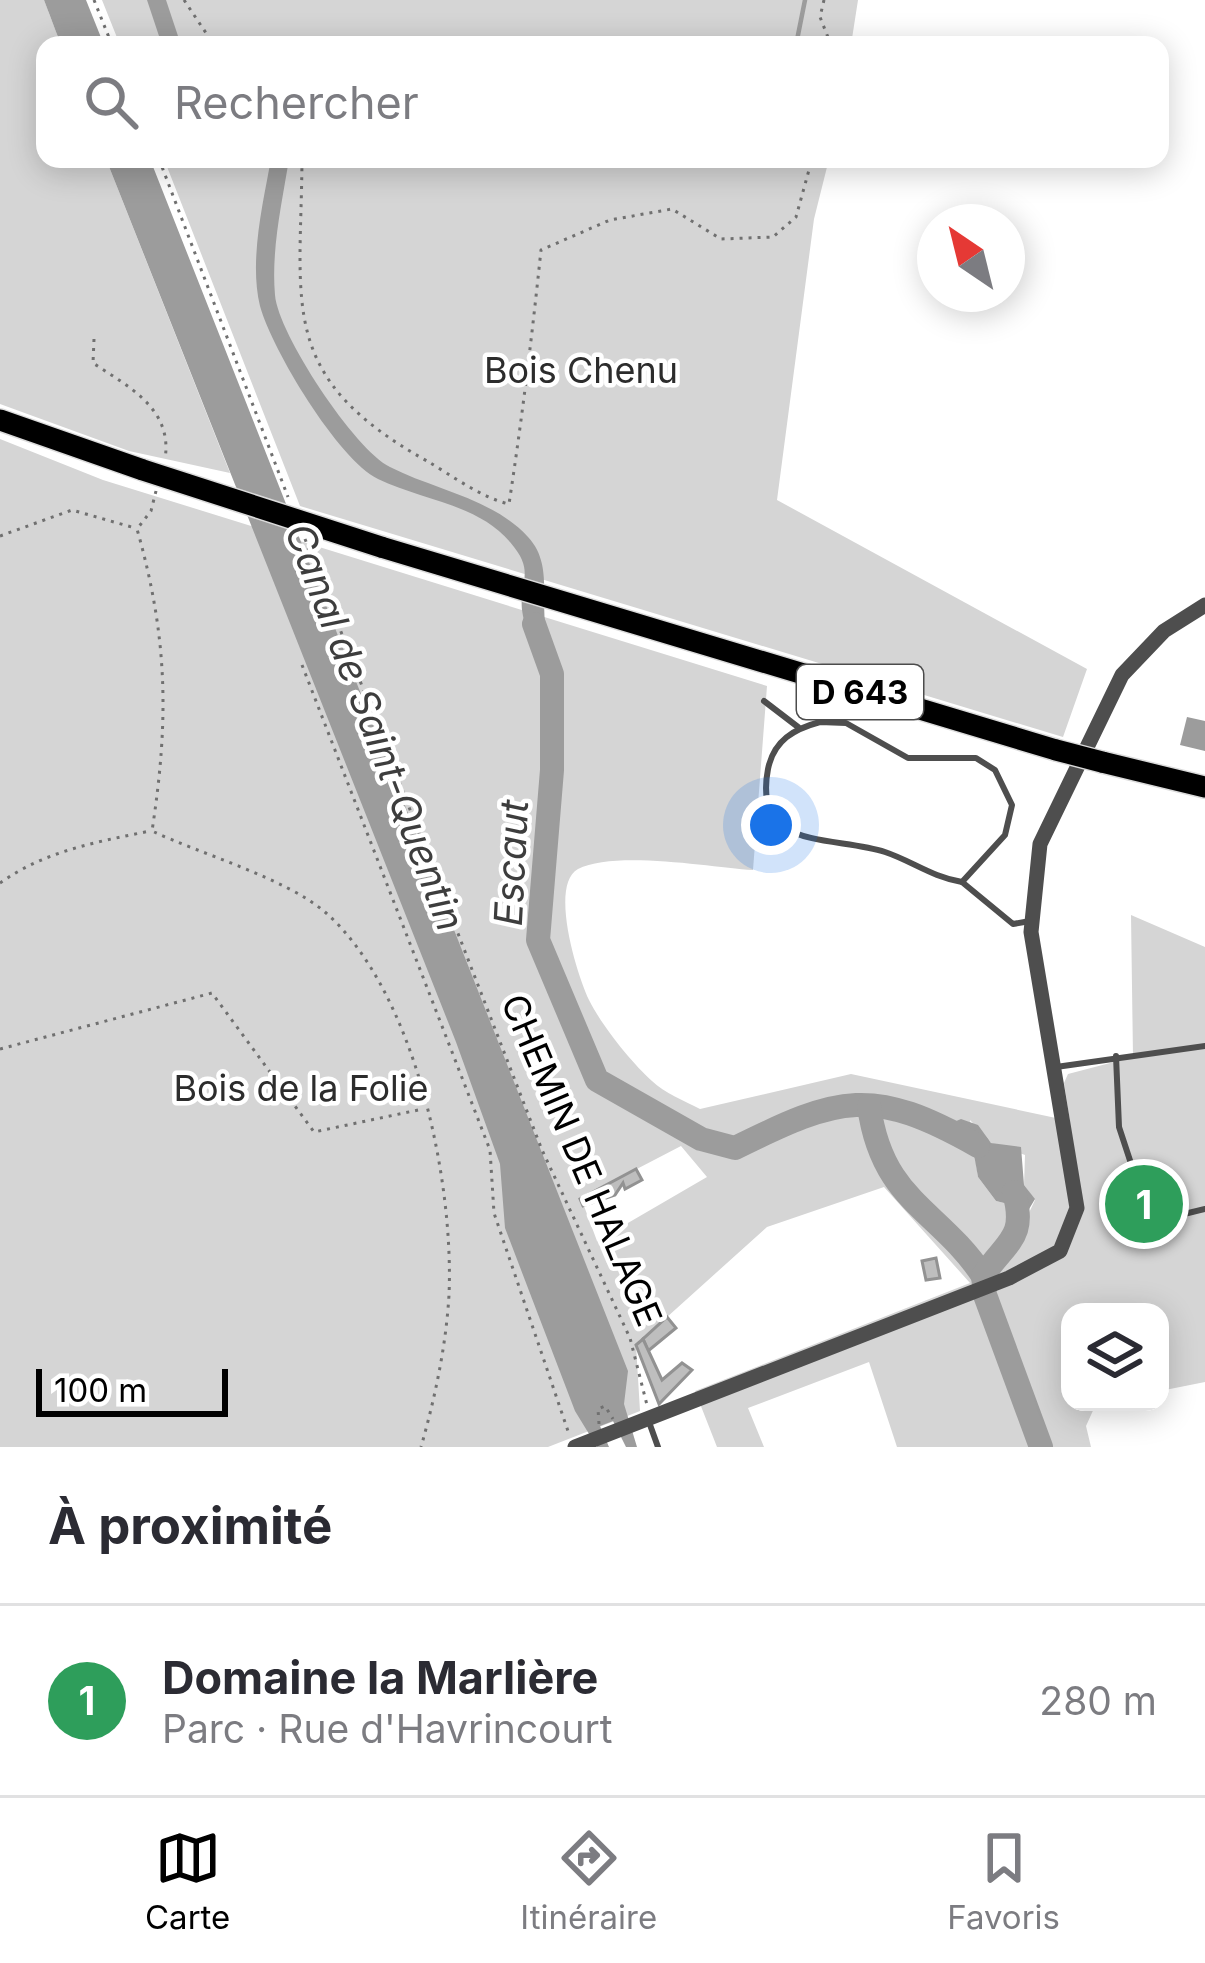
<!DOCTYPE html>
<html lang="fr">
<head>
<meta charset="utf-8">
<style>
  :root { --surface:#fff; --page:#f7f7f7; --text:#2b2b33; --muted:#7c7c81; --line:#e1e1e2; --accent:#000 }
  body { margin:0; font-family:Inter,sans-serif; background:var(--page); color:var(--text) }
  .controls { position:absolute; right:36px; bottom:36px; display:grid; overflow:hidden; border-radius:24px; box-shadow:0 6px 30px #0003 }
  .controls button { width:108px; height:108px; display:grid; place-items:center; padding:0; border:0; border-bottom:3px solid var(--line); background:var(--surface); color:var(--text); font:60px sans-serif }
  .compass { position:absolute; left:917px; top:204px; width:108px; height:108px; border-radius:50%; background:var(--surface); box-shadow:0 6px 30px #0003; rotate:325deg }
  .scale { position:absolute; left:36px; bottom:30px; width:192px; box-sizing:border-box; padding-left:12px; border:6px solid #000; border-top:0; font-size:33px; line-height:42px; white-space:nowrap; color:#000; -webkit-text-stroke:9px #fff; paint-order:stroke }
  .you { position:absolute; left:771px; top:825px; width:42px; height:42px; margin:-30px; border:9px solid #fff; border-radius:50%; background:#1a73e8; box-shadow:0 0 0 18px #1a73e833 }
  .badge { display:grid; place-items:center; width:78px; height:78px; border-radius:50%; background:var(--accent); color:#fff; font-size:39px; font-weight:700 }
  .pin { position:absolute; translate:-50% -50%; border:6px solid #fff; box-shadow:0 3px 12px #0006 }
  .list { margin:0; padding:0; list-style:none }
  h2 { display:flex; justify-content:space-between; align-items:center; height:156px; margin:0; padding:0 48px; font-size:51px }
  h2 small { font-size:39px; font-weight:400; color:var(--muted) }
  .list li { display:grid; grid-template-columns:78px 1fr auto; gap:36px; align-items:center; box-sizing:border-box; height:192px; padding:0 48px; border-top:3px solid var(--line) }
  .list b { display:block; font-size:45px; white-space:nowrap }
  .list p { margin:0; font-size:39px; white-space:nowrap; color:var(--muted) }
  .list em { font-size:39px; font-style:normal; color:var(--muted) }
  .icon { flex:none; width:66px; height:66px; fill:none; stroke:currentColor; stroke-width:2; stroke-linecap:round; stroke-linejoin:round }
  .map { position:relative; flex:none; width:1205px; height:1447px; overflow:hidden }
  .search { position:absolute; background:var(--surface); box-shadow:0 6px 30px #0003; left:36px; right:36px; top:36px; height:132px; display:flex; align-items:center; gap:30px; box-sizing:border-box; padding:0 42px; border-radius:24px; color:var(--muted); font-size:45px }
  .sheet { height:348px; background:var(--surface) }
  nav { display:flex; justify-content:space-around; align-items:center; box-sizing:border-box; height:168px; border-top:3px solid var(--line); background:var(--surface); font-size:33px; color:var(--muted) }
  nav a { display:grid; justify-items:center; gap:6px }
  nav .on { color:var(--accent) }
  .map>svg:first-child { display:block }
  .green { fill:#d5d5d5; fill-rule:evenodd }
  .water { fill:#9c9c9c }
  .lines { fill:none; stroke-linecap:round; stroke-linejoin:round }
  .stream { stroke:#9c9c9c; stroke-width:4.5 }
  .river { stroke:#9c9c9c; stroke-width:24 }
  .building { fill:#bebebe; stroke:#929292; stroke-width:3 }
  .trunk-casing { stroke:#dbdbdb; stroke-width:24 }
  .path { stroke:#707070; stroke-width:3; stroke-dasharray:3 6; stroke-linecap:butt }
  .service { stroke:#4e4e4e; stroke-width:6 }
  .tertiary { stroke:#4e4e4e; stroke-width:15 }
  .trunk { stroke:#000; stroke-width:21 }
  .trunk-bridge-casing { stroke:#dbdbdb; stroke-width:24; stroke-linecap:butt }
  .trunk-bridge { stroke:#000; stroke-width:21 }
  .labels { text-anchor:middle; stroke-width:9; stroke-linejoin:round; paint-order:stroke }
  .shield { fill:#fff; stroke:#4c4c4c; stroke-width:3 }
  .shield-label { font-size:33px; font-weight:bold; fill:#000 }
  .park-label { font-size:36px; fill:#2c2c2c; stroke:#fff }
  .street-label { font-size:36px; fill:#000; stroke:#fff }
  .water-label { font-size:39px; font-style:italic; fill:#3d3d3d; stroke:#fff }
</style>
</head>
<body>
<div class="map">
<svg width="1205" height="1447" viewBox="0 0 1205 1447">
  <rect width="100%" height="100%" fill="#fff"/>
  <g class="green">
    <polygon points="0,0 44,0 61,45 45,45 45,159 106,159 230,473 129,451 0,404"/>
    <polygon points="102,0 858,0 851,45 120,45"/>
    <polygon points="164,159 829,159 814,219 777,500 1087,669 1063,737 300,506"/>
    <path d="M0,439L103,480L767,686L753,870C711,867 614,850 578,869C549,885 577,975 589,1000C602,1026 631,1062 652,1081C664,1093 685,1101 700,1109L851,1074L1070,1121L1064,1083L1068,1074L1133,1057L1131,915L1205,947V1382L1160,1391V1312H1070V1402H1103L1096,1404L1086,1426L1091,1447H897L869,1362L748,1408L764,1447H717L695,1391L970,1283L884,1187L767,1227L636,1345L640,1411L548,1447H0ZM970,1120L991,1143L1025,1155L1024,1185L1035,1200L1027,1217L1011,1216L1008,1204L996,1201L978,1177ZM681,1146L707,1177L597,1241L581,1198Z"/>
  </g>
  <g class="water">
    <polygon points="44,0 86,0 104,45 61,45"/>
    <polygon points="147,0 166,0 181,45 162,45"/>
    <polygon points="106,159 150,159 628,1371 624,1404 637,1447 626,1447 613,1421 600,1426 609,1447 597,1447 575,1411 505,1228 500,1164 456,1042"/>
    <path d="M271,159H289C282,203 271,250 275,295C278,334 355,450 390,467C435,490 492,498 528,537C558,569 533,614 553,649L536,654C530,640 524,625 522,610C519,580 536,572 510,542C478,504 421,500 378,479C338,459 272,350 260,306C249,261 263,203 271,159Z"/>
    <polygon points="1187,717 1205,721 1205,751 1180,745"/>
    <polygon points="961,1119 978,1125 991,1143 1021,1147 1024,1185 1035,1199 1022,1221 1011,1216 1008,1204 996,1201 978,1177 973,1149 952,1133 954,1122"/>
  </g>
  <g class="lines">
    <polyline class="stream" points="796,45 805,0"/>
    <g class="river">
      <path d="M534,624L552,674V770L538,940L597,1080L701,1139L735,1148C840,1096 872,1086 978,1146"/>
      <path d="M869,1106C882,1202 939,1209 983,1276"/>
      <path d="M1014,1192C1027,1239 1006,1241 983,1276L985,1295L1041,1447"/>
    </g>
  </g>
  <g class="building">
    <polygon points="636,1169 642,1180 625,1189 623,1183 615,1195 583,1206 580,1199"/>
    <polygon points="936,1258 940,1278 926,1280 922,1261"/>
    <polygon points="667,1317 676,1328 648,1351 643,1339"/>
    <polygon points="643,1339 662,1380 682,1363 692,1370 659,1404 636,1345"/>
  </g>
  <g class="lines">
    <g class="trunk-casing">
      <g id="trunk">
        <polyline points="0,420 143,470"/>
        <polyline points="381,547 1056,750"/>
        <polyline points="1102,762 1205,787"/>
      </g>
    </g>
    <g class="path">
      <polyline points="94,0 112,45"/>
      <polyline points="184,0 214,45"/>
      <polyline points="824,0 820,17 831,45"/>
      <polyline points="159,159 288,497"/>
      <path d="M302,159C301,307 277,377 427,461C451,475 482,498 509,504C522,419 532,336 541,250L610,220L672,209L721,239L773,237L796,217L812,159"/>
      <path d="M94,339L93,363C129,387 173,409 165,459"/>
      <path d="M156,491L151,511L137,529C168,638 169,720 152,831C201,854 285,878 325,912C415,991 454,1180 449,1295C446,1346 435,1398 421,1447"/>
      <polyline points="0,536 72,510 135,528"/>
      <polyline points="305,539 542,1150 630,1338 647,1405"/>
      <polyline points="302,665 490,1150 494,1213 569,1434"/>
      <path d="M0,883C45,851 96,842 150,831"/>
      <polyline points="0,1049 212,993 314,1132 423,1109"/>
      <polyline points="599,1424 598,1409 605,1406 613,1419"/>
    </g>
    <g class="service">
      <polyline points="764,701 798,727"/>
      <path d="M820,722L846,723L908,758H976L995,770L1012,805L1005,835L962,882C932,877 912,861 885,852C834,835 752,852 768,769C774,740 794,729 820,722Z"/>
      <polyline points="962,882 1013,924 1030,921"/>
      <polyline points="1116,1056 1119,1127 1145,1206 1172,1217 1205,1209"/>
      <polyline points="1056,1067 1205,1046"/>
      <polyline points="649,1422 658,1447"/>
    </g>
    <polyline class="tertiary" points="575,1447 1009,1278 1060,1251 1077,1208 1031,932 1040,844 1122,675 1164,631 1205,605"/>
    <use href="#trunk" class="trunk"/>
    <g class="trunk-bridge-casing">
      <g id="trunk-bridge">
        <polyline points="143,470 381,547"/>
        <polyline points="1056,750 1102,762"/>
      </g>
    </g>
    <use href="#trunk-bridge" class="trunk-bridge"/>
  </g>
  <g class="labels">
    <rect class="shield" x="797" y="665" width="126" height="54" rx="9"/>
    <g class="shield-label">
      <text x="860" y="704">D 643</text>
    </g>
    <g class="park-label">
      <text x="581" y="383">Bois Chenu</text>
      <text x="301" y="1101">Bois de la Folie</text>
    </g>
    <g class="street-label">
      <text transform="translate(582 1160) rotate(67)" y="13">CHEMIN DE HALAGE</text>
    </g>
    <g class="water-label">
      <text transform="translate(375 727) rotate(69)" y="14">Canal de Saint-Quentin</text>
      <text transform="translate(511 863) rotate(-87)" y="14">Escaut</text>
    </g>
  </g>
</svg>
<div class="controls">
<button><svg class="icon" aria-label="layers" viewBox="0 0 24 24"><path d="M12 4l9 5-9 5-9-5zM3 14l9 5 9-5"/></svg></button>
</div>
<svg class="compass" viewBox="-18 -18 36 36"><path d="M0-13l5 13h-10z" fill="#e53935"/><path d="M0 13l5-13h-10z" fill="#7c7c81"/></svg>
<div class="scale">100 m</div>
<div class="you"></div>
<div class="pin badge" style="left:1144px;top:1204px;background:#2e9e5b">1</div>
<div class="search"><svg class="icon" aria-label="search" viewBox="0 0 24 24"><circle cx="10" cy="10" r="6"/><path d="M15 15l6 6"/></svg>Rechercher</div>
</div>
<section class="sheet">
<h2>À proximité<small></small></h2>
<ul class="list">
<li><span class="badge" style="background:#2e9e5b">1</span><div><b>Domaine la Marlière</b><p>Parc · Rue d'Havrincourt</p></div><em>280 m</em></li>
</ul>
</section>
<nav>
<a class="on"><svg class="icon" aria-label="map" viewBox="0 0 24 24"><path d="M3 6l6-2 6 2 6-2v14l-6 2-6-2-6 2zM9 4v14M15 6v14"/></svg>Carte</a>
<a><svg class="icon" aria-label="directions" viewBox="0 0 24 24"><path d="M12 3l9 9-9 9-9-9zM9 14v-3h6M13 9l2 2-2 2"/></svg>Itinéraire</a>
<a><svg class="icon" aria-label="saved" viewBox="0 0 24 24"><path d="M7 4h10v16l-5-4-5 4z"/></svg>Favoris</a>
</nav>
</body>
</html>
